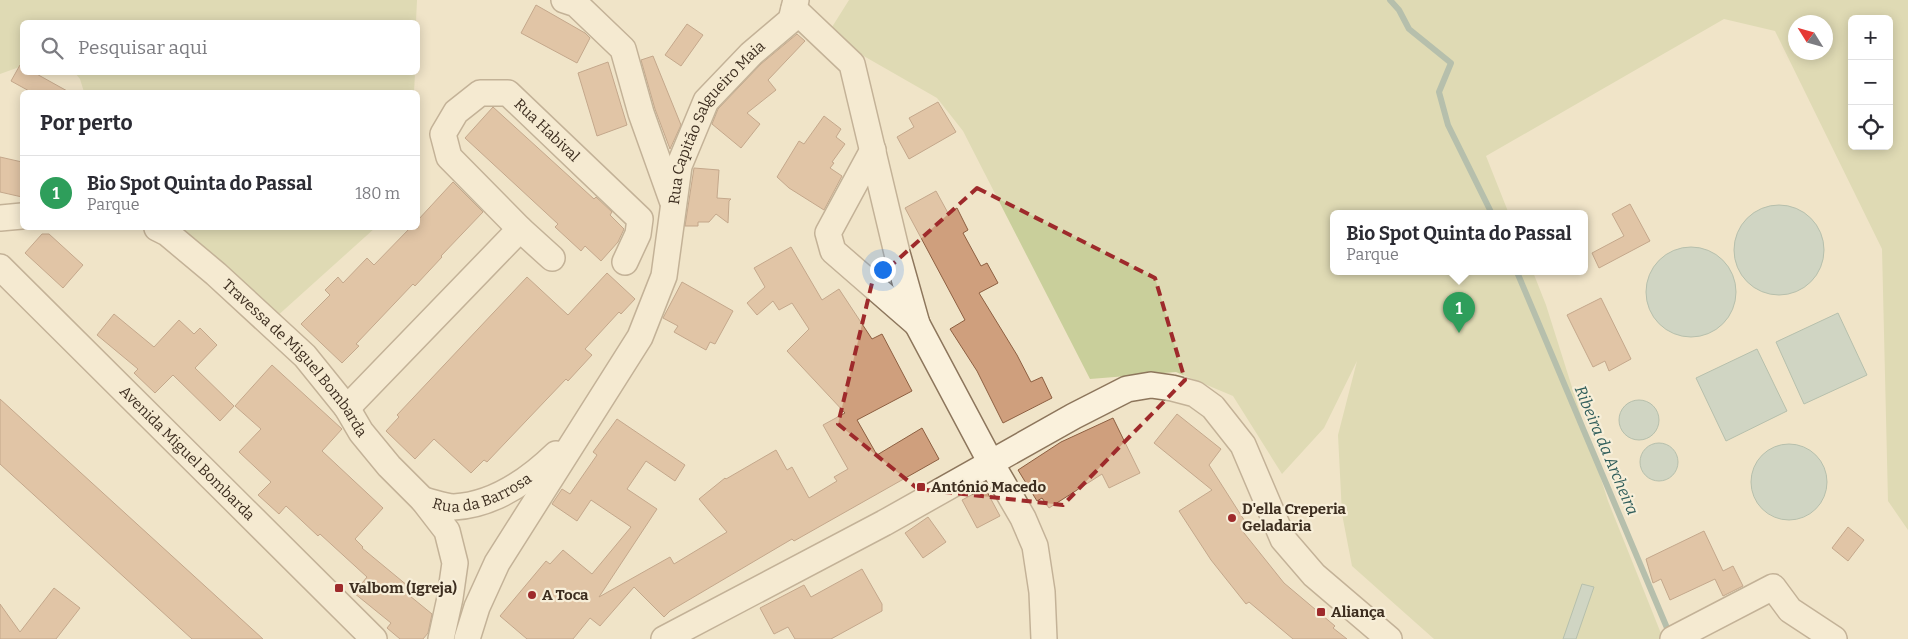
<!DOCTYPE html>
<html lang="pt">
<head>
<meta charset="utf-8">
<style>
  :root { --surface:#fff; --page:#f7f7f7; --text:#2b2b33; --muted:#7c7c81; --line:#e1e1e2; --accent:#9e2a2b }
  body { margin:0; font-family:Bitter,serif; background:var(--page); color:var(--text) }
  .controls { position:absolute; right:15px; top:15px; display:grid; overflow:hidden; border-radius:8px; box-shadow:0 2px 12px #0003 }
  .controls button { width:45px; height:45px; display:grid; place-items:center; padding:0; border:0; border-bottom:1px solid var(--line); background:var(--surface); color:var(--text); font:25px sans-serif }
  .compass { position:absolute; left:1788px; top:15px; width:45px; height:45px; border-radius:50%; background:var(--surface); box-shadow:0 2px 12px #0003; rotate:307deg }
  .you { position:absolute; left:882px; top:269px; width:18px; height:18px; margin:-12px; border:4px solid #fff; border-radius:50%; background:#1a73e8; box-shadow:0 0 0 8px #1a73e833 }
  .badge { display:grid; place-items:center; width:32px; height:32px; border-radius:50%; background:var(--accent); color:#fff; font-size:16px; font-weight:700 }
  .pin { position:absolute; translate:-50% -41px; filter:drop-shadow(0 1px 2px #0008) }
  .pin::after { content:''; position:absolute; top:26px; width:18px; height:15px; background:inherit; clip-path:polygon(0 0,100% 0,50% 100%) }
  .popup { position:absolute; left:1330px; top:210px; width:258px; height:65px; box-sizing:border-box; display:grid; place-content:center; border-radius:8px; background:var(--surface); filter:drop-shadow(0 1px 4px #0005); font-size:16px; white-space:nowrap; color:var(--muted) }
  .popup b { font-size:19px; color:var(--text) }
  .popup::after { content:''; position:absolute; left:50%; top:100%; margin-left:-10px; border:10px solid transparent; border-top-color:var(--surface) }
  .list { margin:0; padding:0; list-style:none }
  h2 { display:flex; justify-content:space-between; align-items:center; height:65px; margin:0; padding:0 20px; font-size:21px }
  h2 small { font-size:16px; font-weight:400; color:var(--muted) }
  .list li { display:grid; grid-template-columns:32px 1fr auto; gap:15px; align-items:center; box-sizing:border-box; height:75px; padding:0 20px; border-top:1px solid var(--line) }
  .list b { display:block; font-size:19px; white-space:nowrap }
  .list p { margin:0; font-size:16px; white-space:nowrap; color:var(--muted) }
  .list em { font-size:16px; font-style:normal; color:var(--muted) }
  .icon { flex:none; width:28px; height:28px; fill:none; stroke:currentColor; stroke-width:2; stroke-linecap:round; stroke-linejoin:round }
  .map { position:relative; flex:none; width:1908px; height:639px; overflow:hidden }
  .search { position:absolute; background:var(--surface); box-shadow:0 2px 12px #0003; left:20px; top:20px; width:400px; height:55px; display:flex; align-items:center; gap:12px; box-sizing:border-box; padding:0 18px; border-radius:8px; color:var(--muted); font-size:19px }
  .panel { position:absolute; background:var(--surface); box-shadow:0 2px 12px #0003; left:20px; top:90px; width:400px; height:140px; border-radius:8px }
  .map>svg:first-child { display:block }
  .green { fill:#c9cf9b; fill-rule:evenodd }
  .water { fill:#a9c4bc; stroke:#6f938a }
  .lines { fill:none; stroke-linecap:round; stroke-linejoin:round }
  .stream { stroke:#6f938a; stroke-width:6 }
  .building { fill:#cf9f7d; stroke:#8d5f41 }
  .minor-casing { stroke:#8d765c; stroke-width:28 }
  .minor { stroke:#faf1dc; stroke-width:25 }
  .marked { fill:none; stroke:#9e2a2b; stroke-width:4; stroke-dasharray:10 6; stroke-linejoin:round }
  .poi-dot { fill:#9e2a2b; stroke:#f7eed8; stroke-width:2 }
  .labels { text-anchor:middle; stroke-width:4.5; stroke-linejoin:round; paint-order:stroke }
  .street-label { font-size:15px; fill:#3d2e20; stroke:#f7eed8 }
  .poi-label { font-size:15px; font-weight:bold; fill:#3d2e20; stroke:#f7eed8; text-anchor:start }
  .water-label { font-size:16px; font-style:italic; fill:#2f5d5a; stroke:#f7eed8 }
</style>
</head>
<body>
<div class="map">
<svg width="1908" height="639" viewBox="0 0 1908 639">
  <rect width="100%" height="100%" fill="#f0e4c8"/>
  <g class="green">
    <polygon points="0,0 417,0 416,22 22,22 22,66 0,74"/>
    <path d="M849,0H1908V530L1888,501L1882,249L1775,31L1724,19L1486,156L1509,214H1334V272H1533L1546,305L1608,501L1662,636L1683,639H1434L1352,566L1342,514L1338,435L1357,361L1324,428L1282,474L1233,396L1176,372L1090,379L963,131L937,98L827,35ZM1852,19H1889V146H1852ZM1796,22H1826V52H1796Z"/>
    <polygon points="75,73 415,72 415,73 414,92 84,92 80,79"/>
    <polygon points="153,228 375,228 275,318"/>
  </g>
  <g class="water">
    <circle cx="1779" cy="250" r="45"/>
    <circle cx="1691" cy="292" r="45"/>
    <polygon points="1838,313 1867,375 1804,404 1776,342"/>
    <polygon points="1757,349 1787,411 1726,441 1696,378"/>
    <circle cx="1639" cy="420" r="20"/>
    <circle cx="1659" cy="462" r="19"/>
    <circle cx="1789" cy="482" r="38"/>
    <polygon points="1582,584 1594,587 1576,639 1563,639"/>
  </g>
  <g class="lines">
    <g class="stream">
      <polyline points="1390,0 1399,10 1409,29 1451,63 1439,92 1448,125 1492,214"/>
      <polyline points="1517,272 1670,635"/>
    </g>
  </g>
  <g class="building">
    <polygon points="536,5 585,33 590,38 577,63 521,33"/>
    <polygon points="687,24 703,35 681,66 665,55"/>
    <polygon points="797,34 805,41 768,80 776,90 747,113 760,124 741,148 712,124 718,109 761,64"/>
    <polygon points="653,56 681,125 670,149 655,109 641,60"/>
    <polygon points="608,62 627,125 597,136 578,73"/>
    <polygon points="20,65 22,67 22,72 33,72 69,92 31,92 11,81"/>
    <polygon points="938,102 956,132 909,159 897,137 914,127 909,118"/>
    <polygon points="493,107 594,199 596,197 612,212 610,215 624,229 618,242 601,261 585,246 581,251 555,227 558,224 465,138"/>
    <polygon points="824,116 841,129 836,137 845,144 832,162 834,163 830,168 842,176 824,210 789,188 777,177 799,141 804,144"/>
    <polygon points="0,157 22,162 22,197 0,192"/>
    <polygon points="694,168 719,170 717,198 731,199 729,201 728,223 716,214 709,222 698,222 698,226 685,226"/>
    <polygon points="453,182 483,212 441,256 442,257 415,286 413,284 356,344 359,346 342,363 301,324 330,295 325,290 338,277 343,283 367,258 374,265 410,228 418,228 418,220"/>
    <polygon points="936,191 948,213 957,208 968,230 963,233 981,266 987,263 998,283 979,293 1017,355 1031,382 1042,377 1052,398 1003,423 977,371 950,329 965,320 905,208"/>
    <polygon points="1630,204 1650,241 1599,268 1592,253 1624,236 1612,214"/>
    <polygon points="42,234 49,234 83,265 63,288 25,253"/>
    <polygon points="791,247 822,300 839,289 872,339 882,334 912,391 857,420 877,455 922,428 939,459 794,541 792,539 670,611 664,617 634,587 600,626 590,618 573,639 527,639 500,616 546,561 550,564 563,550 592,574 631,527 591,500 577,521 552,504 562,489 570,494 597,455 593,452 617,419 685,465 675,481 646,461 627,489 657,509 599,597 670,557 674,564 727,532 699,499 725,478 726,479 776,450 787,470 792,467 809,498 837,481 834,477 848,469 823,425 845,413 787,351 809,329 792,303 779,310 773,301 757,315 747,303 765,287 754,268"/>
    <polygon points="607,273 635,299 621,314 619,312 585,349 592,355 568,381 566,379 487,462 484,460 471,473 434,439 415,459 386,431 399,417 397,415 527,277 568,315"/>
    <polygon points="682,282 733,311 715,344 710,342 706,350 674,332 678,326 663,318"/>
    <polygon points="1601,298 1631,359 1609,371 1605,361 1593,367 1567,315"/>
    <polygon points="114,314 154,347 179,320 194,334 200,328 217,345 195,368 234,406 220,421 173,375 155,393 134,373 138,369 97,335"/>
    <polygon points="272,365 342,429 322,451 383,508 355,539 363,547 362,548 414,591 410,596 432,614 428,633 423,639 400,639 387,628 391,623 354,593 367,577 320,534 318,536 286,506 279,514 258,495 271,482 239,452 261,429 235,406"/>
    <polygon points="0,399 263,639 192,639 0,464"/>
    <polygon points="1177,414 1221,449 1209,465 1246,523 1240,528 1284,583 1335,626 1333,628 1347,639 1293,639 1249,602 1246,604 1211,560 1179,511 1212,490 1154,443"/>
    <polygon points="1113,418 1140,473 1109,488 1102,474 1049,508 1042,498 1037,501 1018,470 1061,442"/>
    <polygon points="985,488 1000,516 977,528 962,500"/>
    <polygon points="928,517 946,542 923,558 905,533"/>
    <polygon points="1848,527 1864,540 1848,561 1832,548"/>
    <polygon points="1704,531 1723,571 1733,566 1743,586 1723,596 1715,579 1670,600 1661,579 1653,583 1646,559"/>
    <polygon points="862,569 882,604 882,611 831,639 795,639 788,627 774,634 760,608 804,585 811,597"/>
    <polygon points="54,588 80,608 56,639 0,639 0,604 20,632"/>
  </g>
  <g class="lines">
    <g class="minor-casing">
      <g id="minor">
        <polyline points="564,0 576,4 623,49 641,113 672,200"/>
        <polyline points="794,9 852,64 897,253 917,324 991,463 1023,518 1035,546 1042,592 1044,639"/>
        <polyline points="873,150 828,233 833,251 917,324"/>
        <polyline points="0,218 22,216"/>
        <path id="s1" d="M157,228L167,233L216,274L305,356L347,408L361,432L389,466L423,500"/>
        <path id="s2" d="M552,258L520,229L449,157L443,134L456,112L480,93H508L640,219L638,234L625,262"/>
        <path id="s3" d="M0,267L374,639"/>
        <polyline points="347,408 520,229"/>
        <path id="s4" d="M441,639L450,598L455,563L447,531L423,500C433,502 444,507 454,507C494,505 528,481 556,454"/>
        <path id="s5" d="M467,639L477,607L497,563L640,337L664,276L679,166L706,101L751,54L791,20L796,0"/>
        <polyline points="664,639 884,523 1074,416 1127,389 1151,385 1172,388 1195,394 1213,407 1243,445 1283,539 1314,575 1389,639"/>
        <polyline points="1673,639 1773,587 1790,610 1834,639"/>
      </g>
    </g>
    <use href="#minor" class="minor"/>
  </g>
  <path d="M0 0H1908V639H0ZM977,188L1155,278L1185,380L1063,505L918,489L838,424L872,283Z" fill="#f0e4c8" fill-opacity=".55" fill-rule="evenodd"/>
  <path class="marked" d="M977,188L1155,278L1185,380L1063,505L918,489L838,424L872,283Z"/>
  <g class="poi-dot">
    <rect x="916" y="482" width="10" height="10" rx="2.5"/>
    <circle cx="1232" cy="518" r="5"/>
    <rect x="334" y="583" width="10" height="10" rx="2.5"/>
    <circle cx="532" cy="595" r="5"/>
    <rect x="1316" y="607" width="10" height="10" rx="2.5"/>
  </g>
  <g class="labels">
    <g class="street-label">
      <text dy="5" stroke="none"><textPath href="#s5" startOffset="582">Rua Capitão Salgueiro Maia</textPath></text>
      <text dy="5" stroke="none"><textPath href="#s2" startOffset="306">Rua Habival</textPath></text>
      <text dy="5" stroke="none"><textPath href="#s1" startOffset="191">Travessa de Miguel Bombarda</textPath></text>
      <text dy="5" stroke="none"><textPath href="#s3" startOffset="264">Avenida Miguel Bombarda</textPath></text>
      <text dy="5" stroke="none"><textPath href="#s4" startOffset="212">Rua da Barrosa</textPath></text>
    </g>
    <g class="poi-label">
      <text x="931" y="492">António Macedo</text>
      <text x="1242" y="514">D'ella Creperia<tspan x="1242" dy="17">Geladaria</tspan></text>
      <text x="349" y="593">Valbom (Igreja)</text>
      <text x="542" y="600">A Toca</text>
      <text x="1331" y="617">Aliança</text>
    </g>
    <g class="water-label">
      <text transform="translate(1607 450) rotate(67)" y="6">Ribeira da Archeira</text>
    </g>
  </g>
</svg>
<div class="controls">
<button>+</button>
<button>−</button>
<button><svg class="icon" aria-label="locate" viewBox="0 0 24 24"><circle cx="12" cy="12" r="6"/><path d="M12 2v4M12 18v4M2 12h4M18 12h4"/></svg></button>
</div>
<svg class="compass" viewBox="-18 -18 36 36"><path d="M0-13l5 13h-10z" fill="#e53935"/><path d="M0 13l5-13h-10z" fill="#7c7c81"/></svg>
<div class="you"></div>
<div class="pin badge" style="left:1459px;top:333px;background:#2e9e5b">1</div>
<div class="popup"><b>Bio Spot Quinta do Passal</b>Parque</div>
<div class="search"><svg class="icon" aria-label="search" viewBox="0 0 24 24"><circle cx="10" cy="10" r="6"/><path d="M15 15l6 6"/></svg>Pesquisar aqui</div>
<section class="panel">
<h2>Por perto<small></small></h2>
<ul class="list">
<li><span class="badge" style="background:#2e9e5b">1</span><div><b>Bio Spot Quinta do Passal</b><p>Parque</p></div><em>180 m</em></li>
</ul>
</section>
</div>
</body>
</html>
